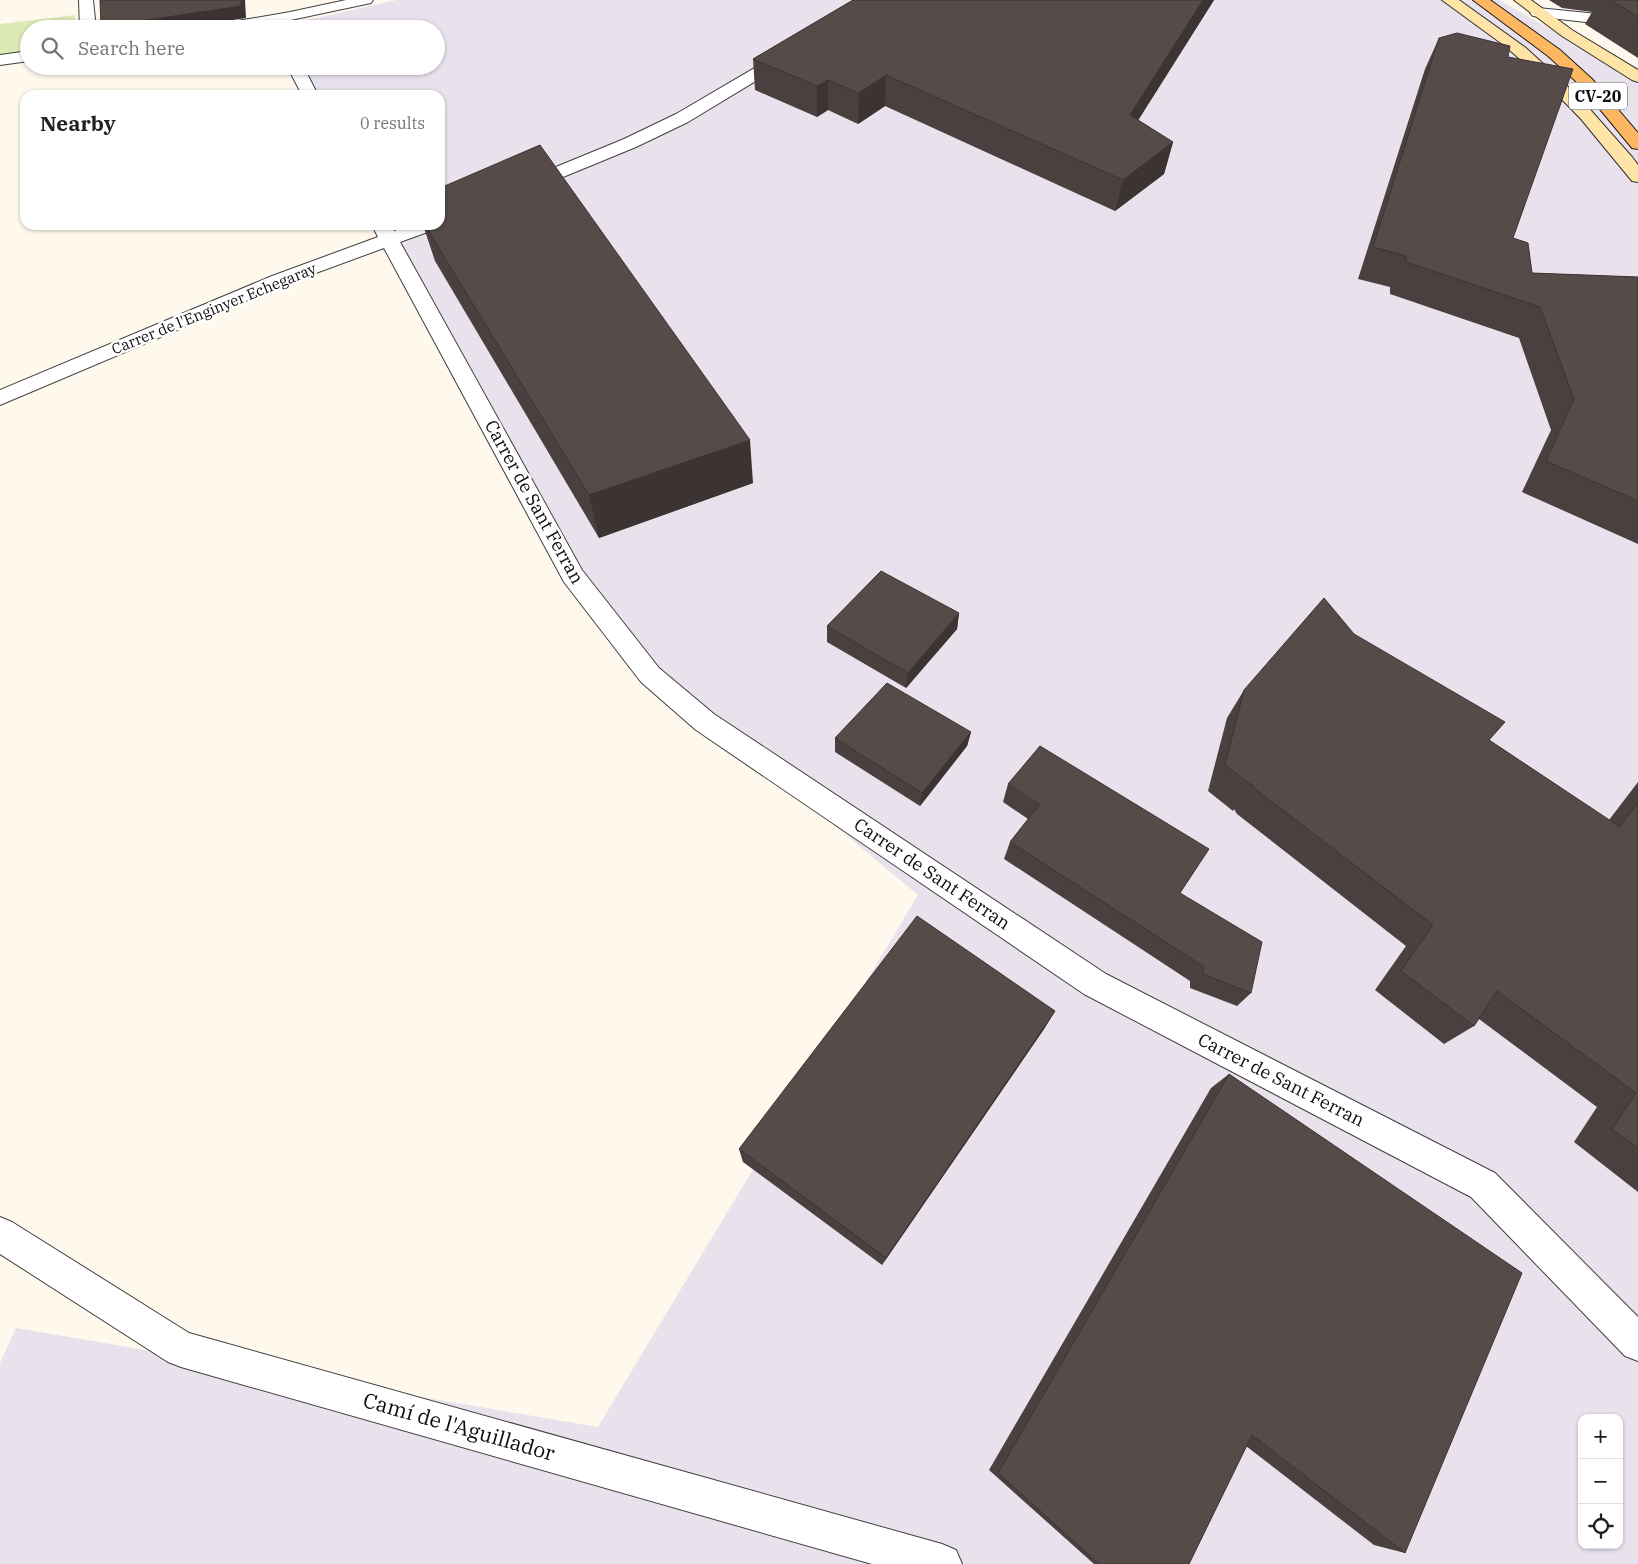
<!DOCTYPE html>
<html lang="en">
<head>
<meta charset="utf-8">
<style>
  :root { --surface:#fff; --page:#f2f2f2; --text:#202124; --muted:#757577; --line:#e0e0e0 }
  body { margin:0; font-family:"IBM Plex Serif",serif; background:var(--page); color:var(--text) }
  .controls { position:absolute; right:15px; bottom:15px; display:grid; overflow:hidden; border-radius:10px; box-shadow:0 1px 4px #0004 }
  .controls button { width:45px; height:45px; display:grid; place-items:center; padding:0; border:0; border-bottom:1px solid var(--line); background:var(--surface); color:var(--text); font:25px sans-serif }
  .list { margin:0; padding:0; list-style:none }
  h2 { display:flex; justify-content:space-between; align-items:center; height:65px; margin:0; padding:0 20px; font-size:21px }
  h2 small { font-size:16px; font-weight:400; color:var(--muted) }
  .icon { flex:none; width:28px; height:28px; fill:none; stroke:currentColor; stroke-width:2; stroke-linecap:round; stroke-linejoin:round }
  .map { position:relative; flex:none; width:1638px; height:1564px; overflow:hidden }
  .search { position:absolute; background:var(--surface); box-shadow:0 1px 4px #0004; left:20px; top:20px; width:425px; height:55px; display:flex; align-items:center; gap:12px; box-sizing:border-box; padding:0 18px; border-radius:28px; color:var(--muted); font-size:19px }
  .panel { position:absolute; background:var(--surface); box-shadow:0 1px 4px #0004; left:20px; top:90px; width:425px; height:140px; border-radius:15px }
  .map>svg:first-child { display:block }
  .industrial { fill:#e9e1ec; fill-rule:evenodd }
  .green { fill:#dceab6 }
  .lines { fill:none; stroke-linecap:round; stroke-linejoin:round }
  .street-casing { stroke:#404040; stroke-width:2 }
  .secondary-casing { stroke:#2f2f2f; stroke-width:2 }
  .primary-casing { stroke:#1e1e1e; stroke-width:2 }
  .street { fill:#fff; fill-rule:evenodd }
  .secondary { fill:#ffe4a8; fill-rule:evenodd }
  .primary { fill:#fcb760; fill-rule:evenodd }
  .wall { fill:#4a403f }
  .shaded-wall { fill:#3c3433 }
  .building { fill:#564b49; stroke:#3c3433 }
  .labels { text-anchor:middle; stroke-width:5; stroke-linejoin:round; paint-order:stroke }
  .far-street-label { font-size:15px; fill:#0d0d0d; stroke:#fff }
  .shield { fill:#fff; stroke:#565656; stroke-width:1 }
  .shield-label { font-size:16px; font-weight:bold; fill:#0d0d0d }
  .street-label { font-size:18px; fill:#0d0d0d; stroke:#fff }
  .near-street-label { font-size:21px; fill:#0d0d0d; stroke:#fff }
</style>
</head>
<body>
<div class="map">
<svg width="1638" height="1564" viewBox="0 0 1638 1564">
  <rect width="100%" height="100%" fill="#fff8ed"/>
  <path class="industrial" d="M397,0H1500L1638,81V1564H0V1363L16,1328L598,1427L918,895L632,657L391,225H440V95H307L303,66H436V29H298V22ZM1582,1418H1619V1545H1582Z"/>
  <polygon class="green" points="75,15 74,29 29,29 29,51 0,55 0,24"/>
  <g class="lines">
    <g class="street-casing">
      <g id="street">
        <polygon points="79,0 93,0 96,29 80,29"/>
        <polygon points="346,0 373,0 371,3 248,29 212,29 215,26 220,24 290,12"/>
        <polygon points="1538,8 1638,18 1638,28 1533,16 1530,13 1533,10"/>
        <polygon points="29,51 29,61 0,65 0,55"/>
        <polygon points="786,51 792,53 794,56 792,59 688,122 636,147 529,191 523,192 517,191 514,187 517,183 624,139 676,114 780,53"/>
        <polygon points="287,66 303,66 318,95 302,95"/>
        <polygon points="372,225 390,225 394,231 412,225 438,225 436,229 400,242 582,570 659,668 714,714 1106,974 1495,1173 1638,1317 1638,1361 1625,1356 1471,1197 1084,994 696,730 641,682 564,582 384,248 286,284 0,405 0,390 272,276 378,237"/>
        <polygon points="0,1217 12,1222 189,1333 942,1544 956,1550 962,1564 872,1564 181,1367 168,1362 0,1254"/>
      </g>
    </g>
    <g class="secondary-casing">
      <g id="secondary">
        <polygon points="1442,0 1459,0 1526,48 1579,97 1632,157 1638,165 1638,182 1632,181 1581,119 1539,76 1505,46"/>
        <polygon points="1514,0 1531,0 1572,30 1638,70 1638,82 1632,80 1562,36"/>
      </g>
    </g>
    <g class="primary-casing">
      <polygon id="primary" points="1473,0 1490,0 1560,50 1592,79 1638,133 1638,149 1632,148 1580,85 1548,56"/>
    </g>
    <use href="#street" class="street"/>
    <use href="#secondary" class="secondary"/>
    <use href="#primary" class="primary"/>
  </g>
  <g class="wall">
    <polygon points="853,0 1214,0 1138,120 1173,142 1164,174 1115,211 885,106 858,124 828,110 817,117 755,90 753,59"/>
    <polygon points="1549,0 1638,0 1638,58 1585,24 1592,12 1562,8"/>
    <polygon points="1439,38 1508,57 1513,238 1532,273 1638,277 1638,544 1522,492 1551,430 1519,338 1390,294 1390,287 1358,279 1425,69"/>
    <polygon points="423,225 440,225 753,483 599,538 435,261"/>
    <polygon points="959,613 957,629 906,688 827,642 827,626"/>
    <polygon points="1354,634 1489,740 1609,820 1638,782 1638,1192 1574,1142 1597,1107 1479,1019 1474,1026 1444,1044 1375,990 1406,946 1237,814 1234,809 1233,811 1208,791 1227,718 1244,690"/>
    <polygon points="971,732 967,746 920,806 835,752 835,738"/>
    <polygon points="1008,784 1180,893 1251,993 1237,1006 1190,988 1190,981 1004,859 1010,842 1028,819 1003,802"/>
    <polygon points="1055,1011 1044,1029 882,1265 743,1162 739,1149"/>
    <polygon points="1229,1074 1405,1553 1374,1545 1246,1446 1189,1564 1094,1564 989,1470 1211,1088"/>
  </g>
  <g class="shaded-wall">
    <polygon points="241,0 245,0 246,18 175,29 102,29 101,27"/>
    <polygon points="1203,0 1214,0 1122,146 1130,115"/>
    <polygon points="886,75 885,106 858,124 859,93"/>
    <polygon points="828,80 828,110 817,117 817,86"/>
    <polygon points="1173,142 1164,174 1115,211 1123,180"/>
    <polygon points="750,440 753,483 599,538 589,495"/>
    <polygon points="959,613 957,629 906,688 908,673"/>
    <polygon points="971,732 967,746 920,806 922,793"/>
    <polygon points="1055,1011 1044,1029 882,1265 886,1258"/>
  </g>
  <g class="building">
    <polygon points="100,0 241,0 241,6 101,27"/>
    <polygon points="853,0 1203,0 1130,115 1173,142 1123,180 886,75 859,93 828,80 817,86 753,59"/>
    <polygon points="1611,0 1638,0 1638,17"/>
    <polygon points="1457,33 1510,46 1508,57 1573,69 1513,238 1528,243 1532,273 1638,277 1638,501 1546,461 1574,399 1540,307 1406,262 1406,256 1373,247 1439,38"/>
    <polygon points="540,145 750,440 589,495 425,225 440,225 440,188"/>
    <polygon points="881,571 959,613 908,673 827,626"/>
    <polygon points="1324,598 1354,634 1505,722 1489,740 1620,827 1638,802 1638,1148 1612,1129 1636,1093 1497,991 1474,1026 1401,971 1433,925 1255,789 1252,784 1251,785 1225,765 1244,690"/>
    <polygon points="887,683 971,732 922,793 835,738"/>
    <polygon points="1040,746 1209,849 1180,893 1262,942 1251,993 1203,974 1203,966 1010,842 1040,804 1008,784"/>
    <polygon points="917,916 1055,1011 886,1258 739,1149"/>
    <polygon points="1229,1074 1522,1273 1405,1553 1252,1435 1189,1564 1099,1564 998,1473"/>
  </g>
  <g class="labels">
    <g class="far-street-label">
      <text transform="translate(214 309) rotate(-22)" y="5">Carrer de l'Enginyer Echegaray</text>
    </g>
    <rect class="shield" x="1569" y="82.5" width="58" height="27" rx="4"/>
    <g class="shield-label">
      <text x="1598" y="102">CV-20</text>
    </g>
    <g class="street-label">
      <text transform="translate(534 502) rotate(61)" y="6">Carrer de Sant Ferran</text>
      <text transform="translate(932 874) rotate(34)" y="6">Carrer de Sant Ferran</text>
      <text transform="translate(1281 1080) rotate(27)" y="6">Carrer de Sant Ferran</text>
    </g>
    <g class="near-street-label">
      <text transform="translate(459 1427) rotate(16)" y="7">Camí de l'Aguillador</text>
    </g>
  </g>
</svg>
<div class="controls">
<button>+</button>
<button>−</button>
<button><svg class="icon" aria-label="locate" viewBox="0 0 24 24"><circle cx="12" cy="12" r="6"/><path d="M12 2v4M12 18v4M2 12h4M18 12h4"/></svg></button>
</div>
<div class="search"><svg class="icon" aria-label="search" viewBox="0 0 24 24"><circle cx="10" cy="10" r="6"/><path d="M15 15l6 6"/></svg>Search here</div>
<section class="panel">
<h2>Nearby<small>0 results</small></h2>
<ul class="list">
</ul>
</section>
</div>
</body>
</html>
